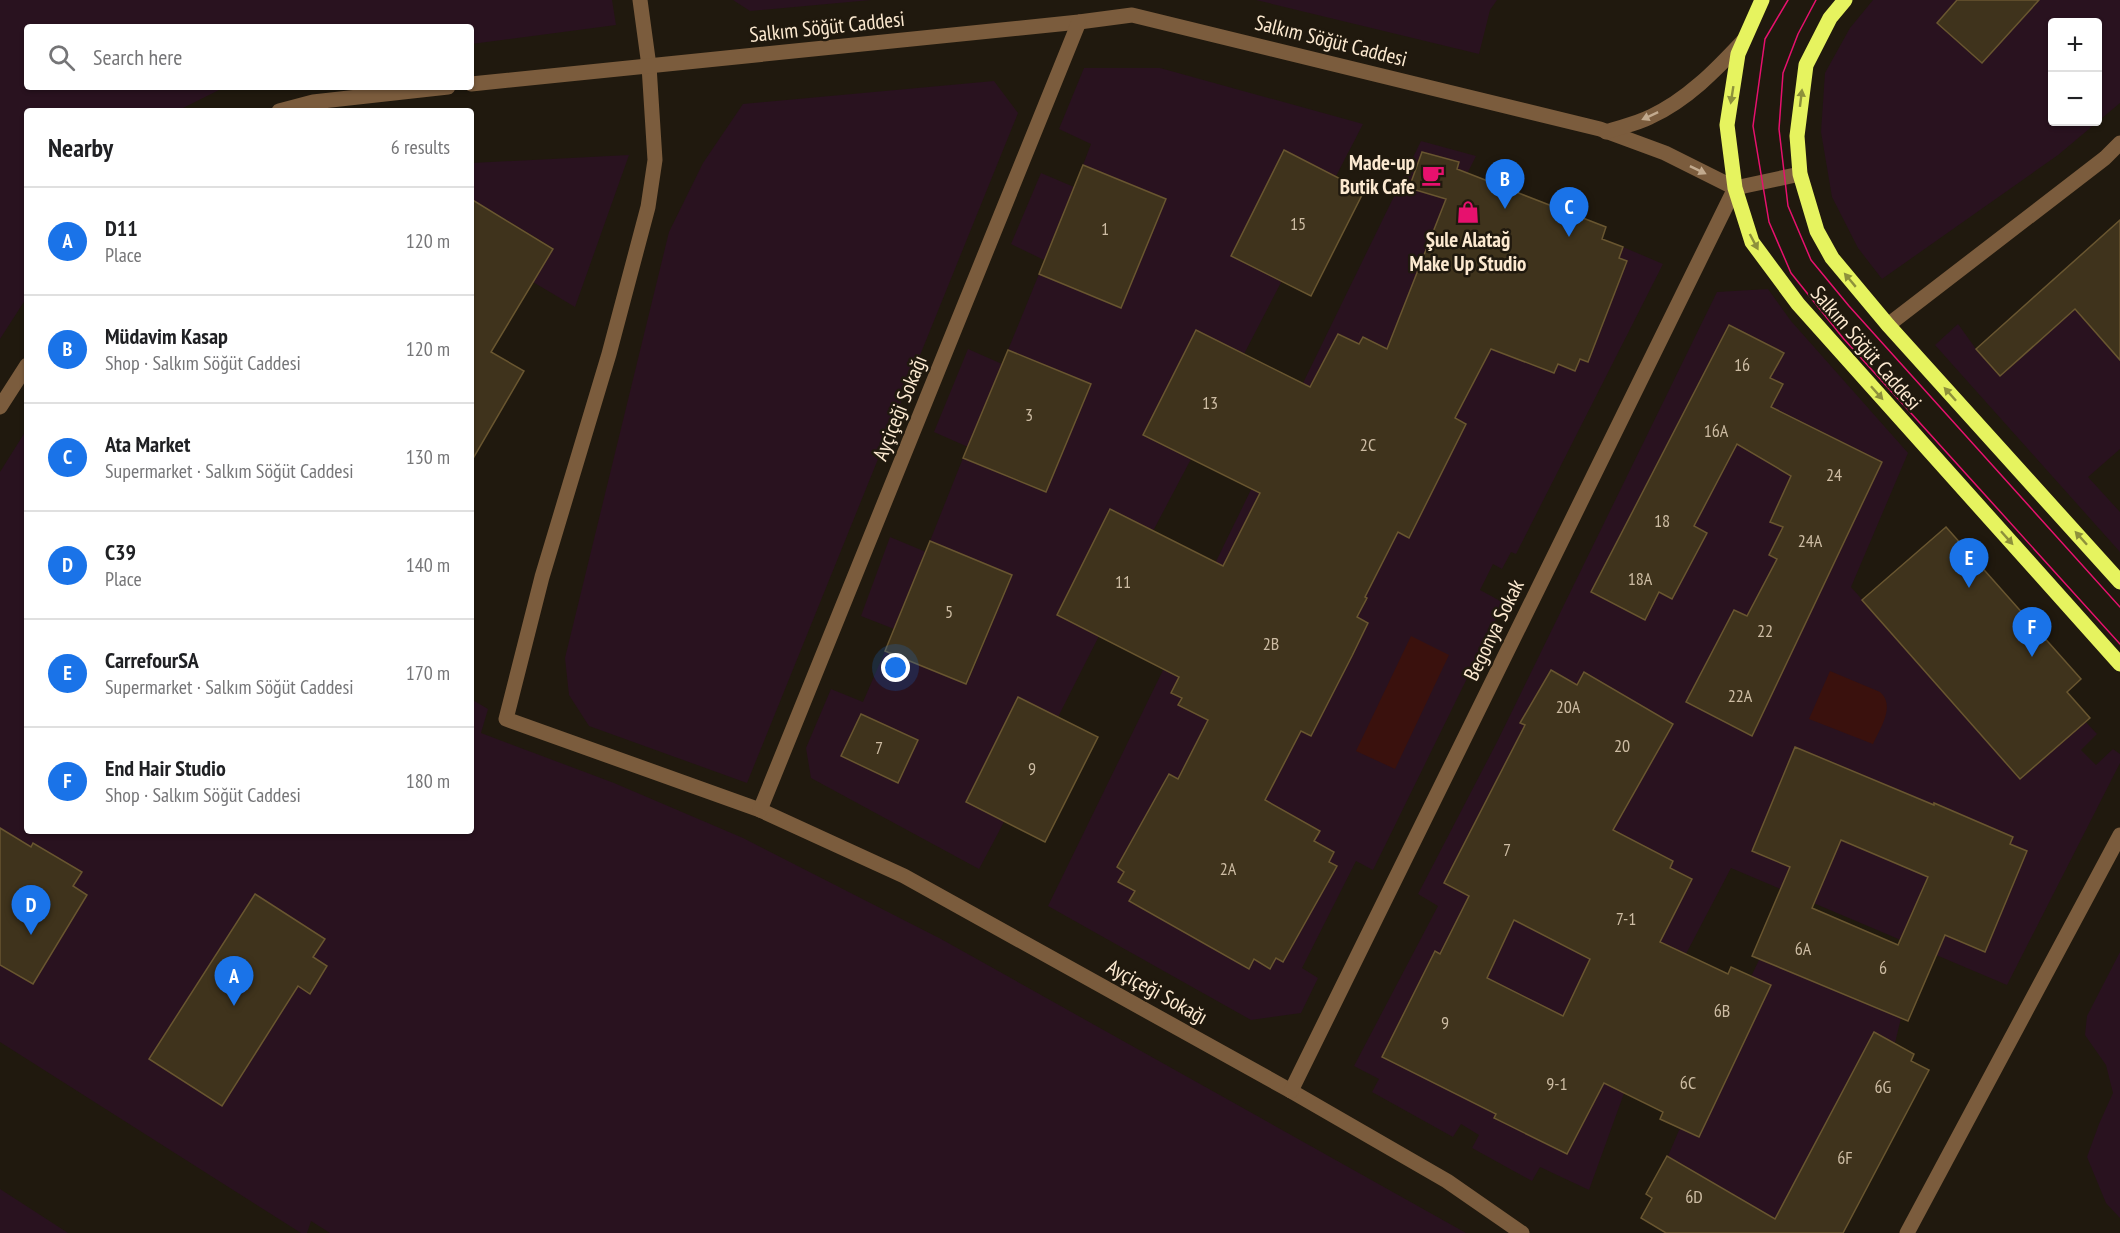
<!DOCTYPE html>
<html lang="en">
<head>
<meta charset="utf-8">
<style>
  :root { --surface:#fff; --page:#f2f2f2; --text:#202124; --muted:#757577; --line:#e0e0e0; --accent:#1a73e8 }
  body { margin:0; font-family:"PT Sans Narrow",sans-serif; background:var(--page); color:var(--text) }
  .controls { position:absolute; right:18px; top:18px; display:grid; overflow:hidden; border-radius:6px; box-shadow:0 2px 4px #0004 }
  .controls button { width:54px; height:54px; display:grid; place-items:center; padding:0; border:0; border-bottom:2px solid var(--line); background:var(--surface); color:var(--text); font:30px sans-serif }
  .you { position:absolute; left:896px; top:668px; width:21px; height:21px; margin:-15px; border:4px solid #fff; border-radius:50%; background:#1a73e8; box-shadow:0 0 0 9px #1a73e833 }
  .badge { display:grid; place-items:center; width:39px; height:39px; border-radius:50%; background:var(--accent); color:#fff; font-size:20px; font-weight:700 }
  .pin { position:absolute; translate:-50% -50px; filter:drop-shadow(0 2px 3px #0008) }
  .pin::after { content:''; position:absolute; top:32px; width:21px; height:18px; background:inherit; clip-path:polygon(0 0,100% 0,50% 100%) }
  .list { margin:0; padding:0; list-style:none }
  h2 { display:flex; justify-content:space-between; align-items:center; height:78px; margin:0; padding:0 24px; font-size:26px }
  h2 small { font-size:20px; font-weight:400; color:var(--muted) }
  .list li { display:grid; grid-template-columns:39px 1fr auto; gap:18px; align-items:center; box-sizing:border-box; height:108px; padding:0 24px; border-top:2px solid var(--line) }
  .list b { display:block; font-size:22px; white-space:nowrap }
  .list p { margin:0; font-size:20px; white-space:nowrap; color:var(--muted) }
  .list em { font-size:20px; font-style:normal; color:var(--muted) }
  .icon { flex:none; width:33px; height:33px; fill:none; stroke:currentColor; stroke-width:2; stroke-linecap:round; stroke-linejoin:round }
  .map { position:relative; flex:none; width:2120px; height:1233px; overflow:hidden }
  .search { position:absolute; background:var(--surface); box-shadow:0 2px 4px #0004; left:24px; top:24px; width:450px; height:66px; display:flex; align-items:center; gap:15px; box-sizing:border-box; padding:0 21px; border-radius:6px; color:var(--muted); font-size:22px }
  .panel { position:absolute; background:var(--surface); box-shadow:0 2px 4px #0004; left:24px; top:108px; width:450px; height:726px; border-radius:6px }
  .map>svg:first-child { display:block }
  .green { fill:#29121f; fill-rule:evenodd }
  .water { fill:#3a110d }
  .building { fill:#3f331c; stroke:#695630; stroke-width:1.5; fill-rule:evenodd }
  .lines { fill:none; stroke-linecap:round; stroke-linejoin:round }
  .minor { stroke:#7b5c3d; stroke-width:15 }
  .major { stroke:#e6f35f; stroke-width:15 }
  .tram { stroke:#e7116e; stroke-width:1.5 }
  .oneway { fill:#8d913b }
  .oneway2 { fill:#c2aa8e }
  .labels { text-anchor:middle; stroke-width:5; stroke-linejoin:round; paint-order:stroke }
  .number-label { font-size:18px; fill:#cdbca3 }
  .street-label { font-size:21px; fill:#fce9d0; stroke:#20190e }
  .poi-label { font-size:21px; font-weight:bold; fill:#fce9d0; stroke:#20190e; text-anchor:end }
</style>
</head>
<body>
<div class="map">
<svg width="2120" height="1233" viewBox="0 0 2120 1233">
  <rect width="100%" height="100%" fill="#20190e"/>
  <g class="green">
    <polygon points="0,0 612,0 616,25 471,44 471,27 27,27 27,87 225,87 177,111 27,111 27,297 0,339"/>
    <polygon points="733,0 871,0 750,11"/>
    <polygon points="1256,0 1497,0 1490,10 1479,54"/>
    <path d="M1873,0H2120V103L2058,155L1882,279L1858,248L1832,197L1821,132L1825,73L1850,28ZM2052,22H2098V122H2052Z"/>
    <polygon points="1084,68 1160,68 1363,124 1244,354 1196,330 1191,459 1153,531 1110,510 1057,614 1099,636 1058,717 1018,697 966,801 1004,822 979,869 811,778 806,748 831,689 863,702 885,651 967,684 1012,576 930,541 963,458 1046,492 1090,384 1008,350 1039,274 1121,308 1166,199 1083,165 1091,144 1059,129"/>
    <polygon points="994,81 1018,113 747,783 589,726 569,695 565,658 669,232 703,163 743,104"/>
    <polygon points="1421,141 1476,156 1462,184 1490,348 1554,373 1558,364 1575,371 1580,359 1588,362 1627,261 1619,258 1623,247 1663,264 1516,554 1511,552 1502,569 1493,564 1480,590 1504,603 1373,870 1356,861 1302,968 1318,978 1301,1013 1251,1020 1048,906"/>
    <polygon points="629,155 575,307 533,282 553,248 471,199 471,163"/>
    <polygon points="1041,173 1074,187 1044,260 1011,244"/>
    <polygon points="1768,289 1791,321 1908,453 1851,587 2020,779 2086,722 2097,734 2081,750 2096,765 2113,749 2120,754 2120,763 2007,985 1731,868 1666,992 1627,1085 1589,1190 1540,1167 1532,1181 1472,1148 1479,1135 1461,1124 1453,1137 1372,1092 1379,1079 1354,1066 1438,906 1418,894 1497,742 1717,292"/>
    <polygon points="2075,309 2120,360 2120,449 2088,477 2120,512 2120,552 1935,345 1958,324 1976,349 2000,376"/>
    <polygon points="968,349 1002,364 968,447 934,432"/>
    <polygon points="27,429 27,831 471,831 471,699 488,709 481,733 614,783 743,838 941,939 1466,1233 330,1233 311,1221 307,1233 301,1233 0,1042 0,472"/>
    <polygon points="890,537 926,552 894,629 861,616"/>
    <polygon points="2120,952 2120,1218 2106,1203 2087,1157 2099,1124 2113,1093 2106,1065 2085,1035 2087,1016"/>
    <polygon points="1760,958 1901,1018 1895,1043 1891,1051 1870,1040 1799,1174 1799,1233 1668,1156 1683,1121 1702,1130 1767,993 1748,983"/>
    <polygon points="0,1189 68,1233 0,1233"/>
  </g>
  <g class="water">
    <polygon points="1411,636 1449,655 1395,769 1356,751"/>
    <path d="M1830,671L1880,692C1896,706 1880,728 1873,744L1809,719Z"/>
  </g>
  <g class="building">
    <polygon points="1957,0 2039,0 1982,63 1937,23"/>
    <polygon points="1284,150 1364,191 1311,296 1231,256"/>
    <polygon points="1422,152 1459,162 1457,169 1606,227 1602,239 1623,247 1619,258 1627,261 1588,362 1580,359 1575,371 1558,364 1554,373 1491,349 1455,418 1466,424 1409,538 1398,532 1365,597 1367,598 1357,617 1368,623 1352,656 1311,736 1301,731 1265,800 1320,831 1314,841 1334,852 1329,862 1337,866 1283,962 1276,958 1270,969 1254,959 1249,969 1129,901 1135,891 1118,882 1124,872 1117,867 1169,774 1178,779 1208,720 1178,705 1182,698 1171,693 1179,677 1057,615 1110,509 1223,566 1260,493 1143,435 1196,330 1310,387 1338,334 1359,344 1363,337 1387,349 1446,199 1409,188"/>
    <polygon points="1083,165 1166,199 1121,308 1039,274"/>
    <polygon points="471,199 553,249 491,352 524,371 471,462"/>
    <polygon points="2120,220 2120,360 2075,309 2000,376 1976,349"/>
    <polygon points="1729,325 1784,353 1770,378 1783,384 1771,407 1882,462 1752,736 1686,702 1734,610 1747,616 1777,559 1769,555 1783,527 1770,522 1791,476 1737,444 1694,526 1707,533 1672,599 1659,592 1645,620 1591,592"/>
    <polygon points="1008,350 1091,384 1046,492 963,458"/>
    <polygon points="1946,527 2081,679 2067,692 2090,718 2020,779 1862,600"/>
    <polygon points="930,541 1012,575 966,684 885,651"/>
    <path d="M1551,670L1577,685L1584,672L1673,724L1613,830L1673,861L1670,868L1692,879L1660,942L1728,974L1731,967L1771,985L1699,1137L1660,1119L1663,1112L1604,1083L1567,1154L1494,1118L1496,1114L1382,1057L1435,951L1440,954L1469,896L1444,883L1525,725L1520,723ZM1514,920L1590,959L1563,1016L1487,978Z"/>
    <polygon points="1018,697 1098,737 1045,842 966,802"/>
    <polygon points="861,714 918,740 898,783 841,756"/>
    <path d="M1795,747L1934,805V803L2013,837L2010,844L2027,851L1985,952L1945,935L1908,1021L1752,956L1790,867L1752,851ZM1841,840L1928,877L1898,945L1812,908Z"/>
    <polygon points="0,828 31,847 33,843 82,872 73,886 87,895 33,984 0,965"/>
    <polygon points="255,894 325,939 313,957 327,966 310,994 298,986 222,1106 149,1059"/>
    <polygon points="1874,1032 1914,1054 1911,1061 1929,1070 1843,1233 1666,1233 1641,1218 1652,1198 1646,1194 1667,1156 1775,1219"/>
  </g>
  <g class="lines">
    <g class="minor">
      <polyline points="640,0 649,66 655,160 648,207 609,354 542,577 506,719 760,810 904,876 1291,1091 1447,1181 1522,1233"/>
      <polyline points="471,84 1079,22 1132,15 1600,129 1665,153 1735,188 1800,174"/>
      <polyline points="279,111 313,102 448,87"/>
      <path d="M1606,132C1620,127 1636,124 1650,117C1687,100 1716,70 1743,41"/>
      <polyline points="1888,325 2105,158 2120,143"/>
      <polyline points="0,407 27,365"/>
      <polyline points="760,810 1079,22"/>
      <polyline points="1291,1091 1735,188"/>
      <polyline points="1907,1233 2120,835"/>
    </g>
    <g class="major">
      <polyline points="1762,0 1738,54 1727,125 1735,188 1752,242 1798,304 2120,664"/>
      <polyline points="1845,0 1830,18 1806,65 1797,136 1800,174 1817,231 1832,258 1888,325 2120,582"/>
    </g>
    <g class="tram">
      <polyline points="1788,0 1765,39 1753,126 1769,222 1791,273 1843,338 2120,644"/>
      <polyline points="1816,0 1798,34 1783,73 1779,129 1788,206 1811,260 1849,306 2120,607"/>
    </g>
  </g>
  <defs><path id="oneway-solid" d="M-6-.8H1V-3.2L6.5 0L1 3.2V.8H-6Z" transform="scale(1.5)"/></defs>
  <g class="oneway">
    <use href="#oneway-solid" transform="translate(1732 95) rotate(99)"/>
    <use href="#oneway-solid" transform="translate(1801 98) rotate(-83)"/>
    <use href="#oneway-solid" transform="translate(1754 242) rotate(62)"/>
    <use href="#oneway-solid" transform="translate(1850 280) rotate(-130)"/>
    <use href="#oneway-solid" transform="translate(1877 393) rotate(48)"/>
    <use href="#oneway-solid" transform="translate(1950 394) rotate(-132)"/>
    <use href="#oneway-solid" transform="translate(2007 538) rotate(48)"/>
    <use href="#oneway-solid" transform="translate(2081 538) rotate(-132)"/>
  </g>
  <g class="oneway2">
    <use href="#oneway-solid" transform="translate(1650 116) rotate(155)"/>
    <use href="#oneway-solid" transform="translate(1698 170) rotate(26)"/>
  </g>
  <defs>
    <g id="cafe-bare" transform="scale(1.8)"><path d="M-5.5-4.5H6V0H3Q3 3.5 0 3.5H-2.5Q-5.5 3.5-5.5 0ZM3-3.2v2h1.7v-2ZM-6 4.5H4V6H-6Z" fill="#e7116e" stroke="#20190e" stroke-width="2.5" paint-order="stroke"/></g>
    <g id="shop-bare" transform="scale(1.8)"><path d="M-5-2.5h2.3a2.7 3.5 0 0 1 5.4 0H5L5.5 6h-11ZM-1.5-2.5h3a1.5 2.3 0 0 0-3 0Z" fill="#e7116e" stroke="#20190e" stroke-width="2.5" paint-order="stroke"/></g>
  </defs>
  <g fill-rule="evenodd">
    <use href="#cafe-bare" x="1433" y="175"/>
    <use href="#shop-bare" x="1468" y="212"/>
  </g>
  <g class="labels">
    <g class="number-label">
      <text x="1298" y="230">15</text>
      <text x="1105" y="235">1</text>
      <text x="1742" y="371">16</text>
      <text x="1210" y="409">13</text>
      <text x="1029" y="421">3</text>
      <text x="1716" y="437">16A</text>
      <text x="1368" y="451">2C</text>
      <text x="1834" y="481">24</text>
      <text x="1662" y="527">18</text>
      <text x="1810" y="547">24A</text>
      <text x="1640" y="585">18A</text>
      <text x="1123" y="588">11</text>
      <text x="949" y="618">5</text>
      <text x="1765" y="637">22</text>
      <text x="1271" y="650">2B</text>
      <text x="1740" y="702">22A</text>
      <text x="1568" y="713">20A</text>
      <text x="1622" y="752">20</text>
      <text x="879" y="754">7</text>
      <text x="1032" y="775">9</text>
      <text x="1507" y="856">7</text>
      <text x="1228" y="875">2A</text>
      <text x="1626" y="925">7-1</text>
      <text x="1803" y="955">6A</text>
      <text x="1883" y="974">6</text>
      <text x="1722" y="1017">6B</text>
      <text x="1445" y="1029">9</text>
      <text x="1688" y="1089">6C</text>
      <text x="1557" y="1090">9-1</text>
      <text x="1883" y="1093">6G</text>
      <text x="1845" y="1164">6F</text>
      <text x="1694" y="1203">6D</text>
    </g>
    <g class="street-label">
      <text transform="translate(827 27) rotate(-6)" y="7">Salkım Söğüt Caddesi</text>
      <text transform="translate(1331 41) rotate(14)" y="7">Salkım Söğüt Caddesi</text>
      <text transform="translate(1866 348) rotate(49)" y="7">Salkım Söğüt Caddesi</text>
      <text transform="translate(900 408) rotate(-68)" y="7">Ayçiçeği Sokağı</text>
      <text transform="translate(1494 630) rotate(-64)" y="7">Begonya Sokak</text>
      <text transform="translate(1157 992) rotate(29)" y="7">Ayçiçeği Sokağı</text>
    </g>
    <g class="poi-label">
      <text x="1415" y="170">Made-up<tspan x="1415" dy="24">Butik Cafe</tspan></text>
      <text x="1468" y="247" text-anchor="middle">Şule Alatağ<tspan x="1468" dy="24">Make Up Studio</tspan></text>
    </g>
  </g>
</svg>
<div class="controls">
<button>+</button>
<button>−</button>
</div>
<div class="you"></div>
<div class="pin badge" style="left:234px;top:1006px">A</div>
<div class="pin badge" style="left:1505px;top:209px">B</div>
<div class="pin badge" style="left:1569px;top:237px">C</div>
<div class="pin badge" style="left:31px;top:935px">D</div>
<div class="pin badge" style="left:1969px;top:588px">E</div>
<div class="pin badge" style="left:2032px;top:657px">F</div>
<div class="search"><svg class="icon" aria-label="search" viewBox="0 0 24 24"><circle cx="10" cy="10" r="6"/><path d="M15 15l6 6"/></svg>Search here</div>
<section class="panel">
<h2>Nearby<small>6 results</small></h2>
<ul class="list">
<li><span class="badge">A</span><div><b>D11</b><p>Place</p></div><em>120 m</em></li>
<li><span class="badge">B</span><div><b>Müdavim Kasap</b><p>Shop · Salkım Söğüt Caddesi</p></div><em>120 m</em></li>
<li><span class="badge">C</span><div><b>Ata Market</b><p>Supermarket · Salkım Söğüt Caddesi</p></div><em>130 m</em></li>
<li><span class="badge">D</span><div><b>C39</b><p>Place</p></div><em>140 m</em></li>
<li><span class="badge">E</span><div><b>CarrefourSA</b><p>Supermarket · Salkım Söğüt Caddesi</p></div><em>170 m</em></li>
<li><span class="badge">F</span><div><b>End Hair Studio</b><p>Shop · Salkım Söğüt Caddesi</p></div><em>180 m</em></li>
</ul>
</section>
</div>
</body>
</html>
